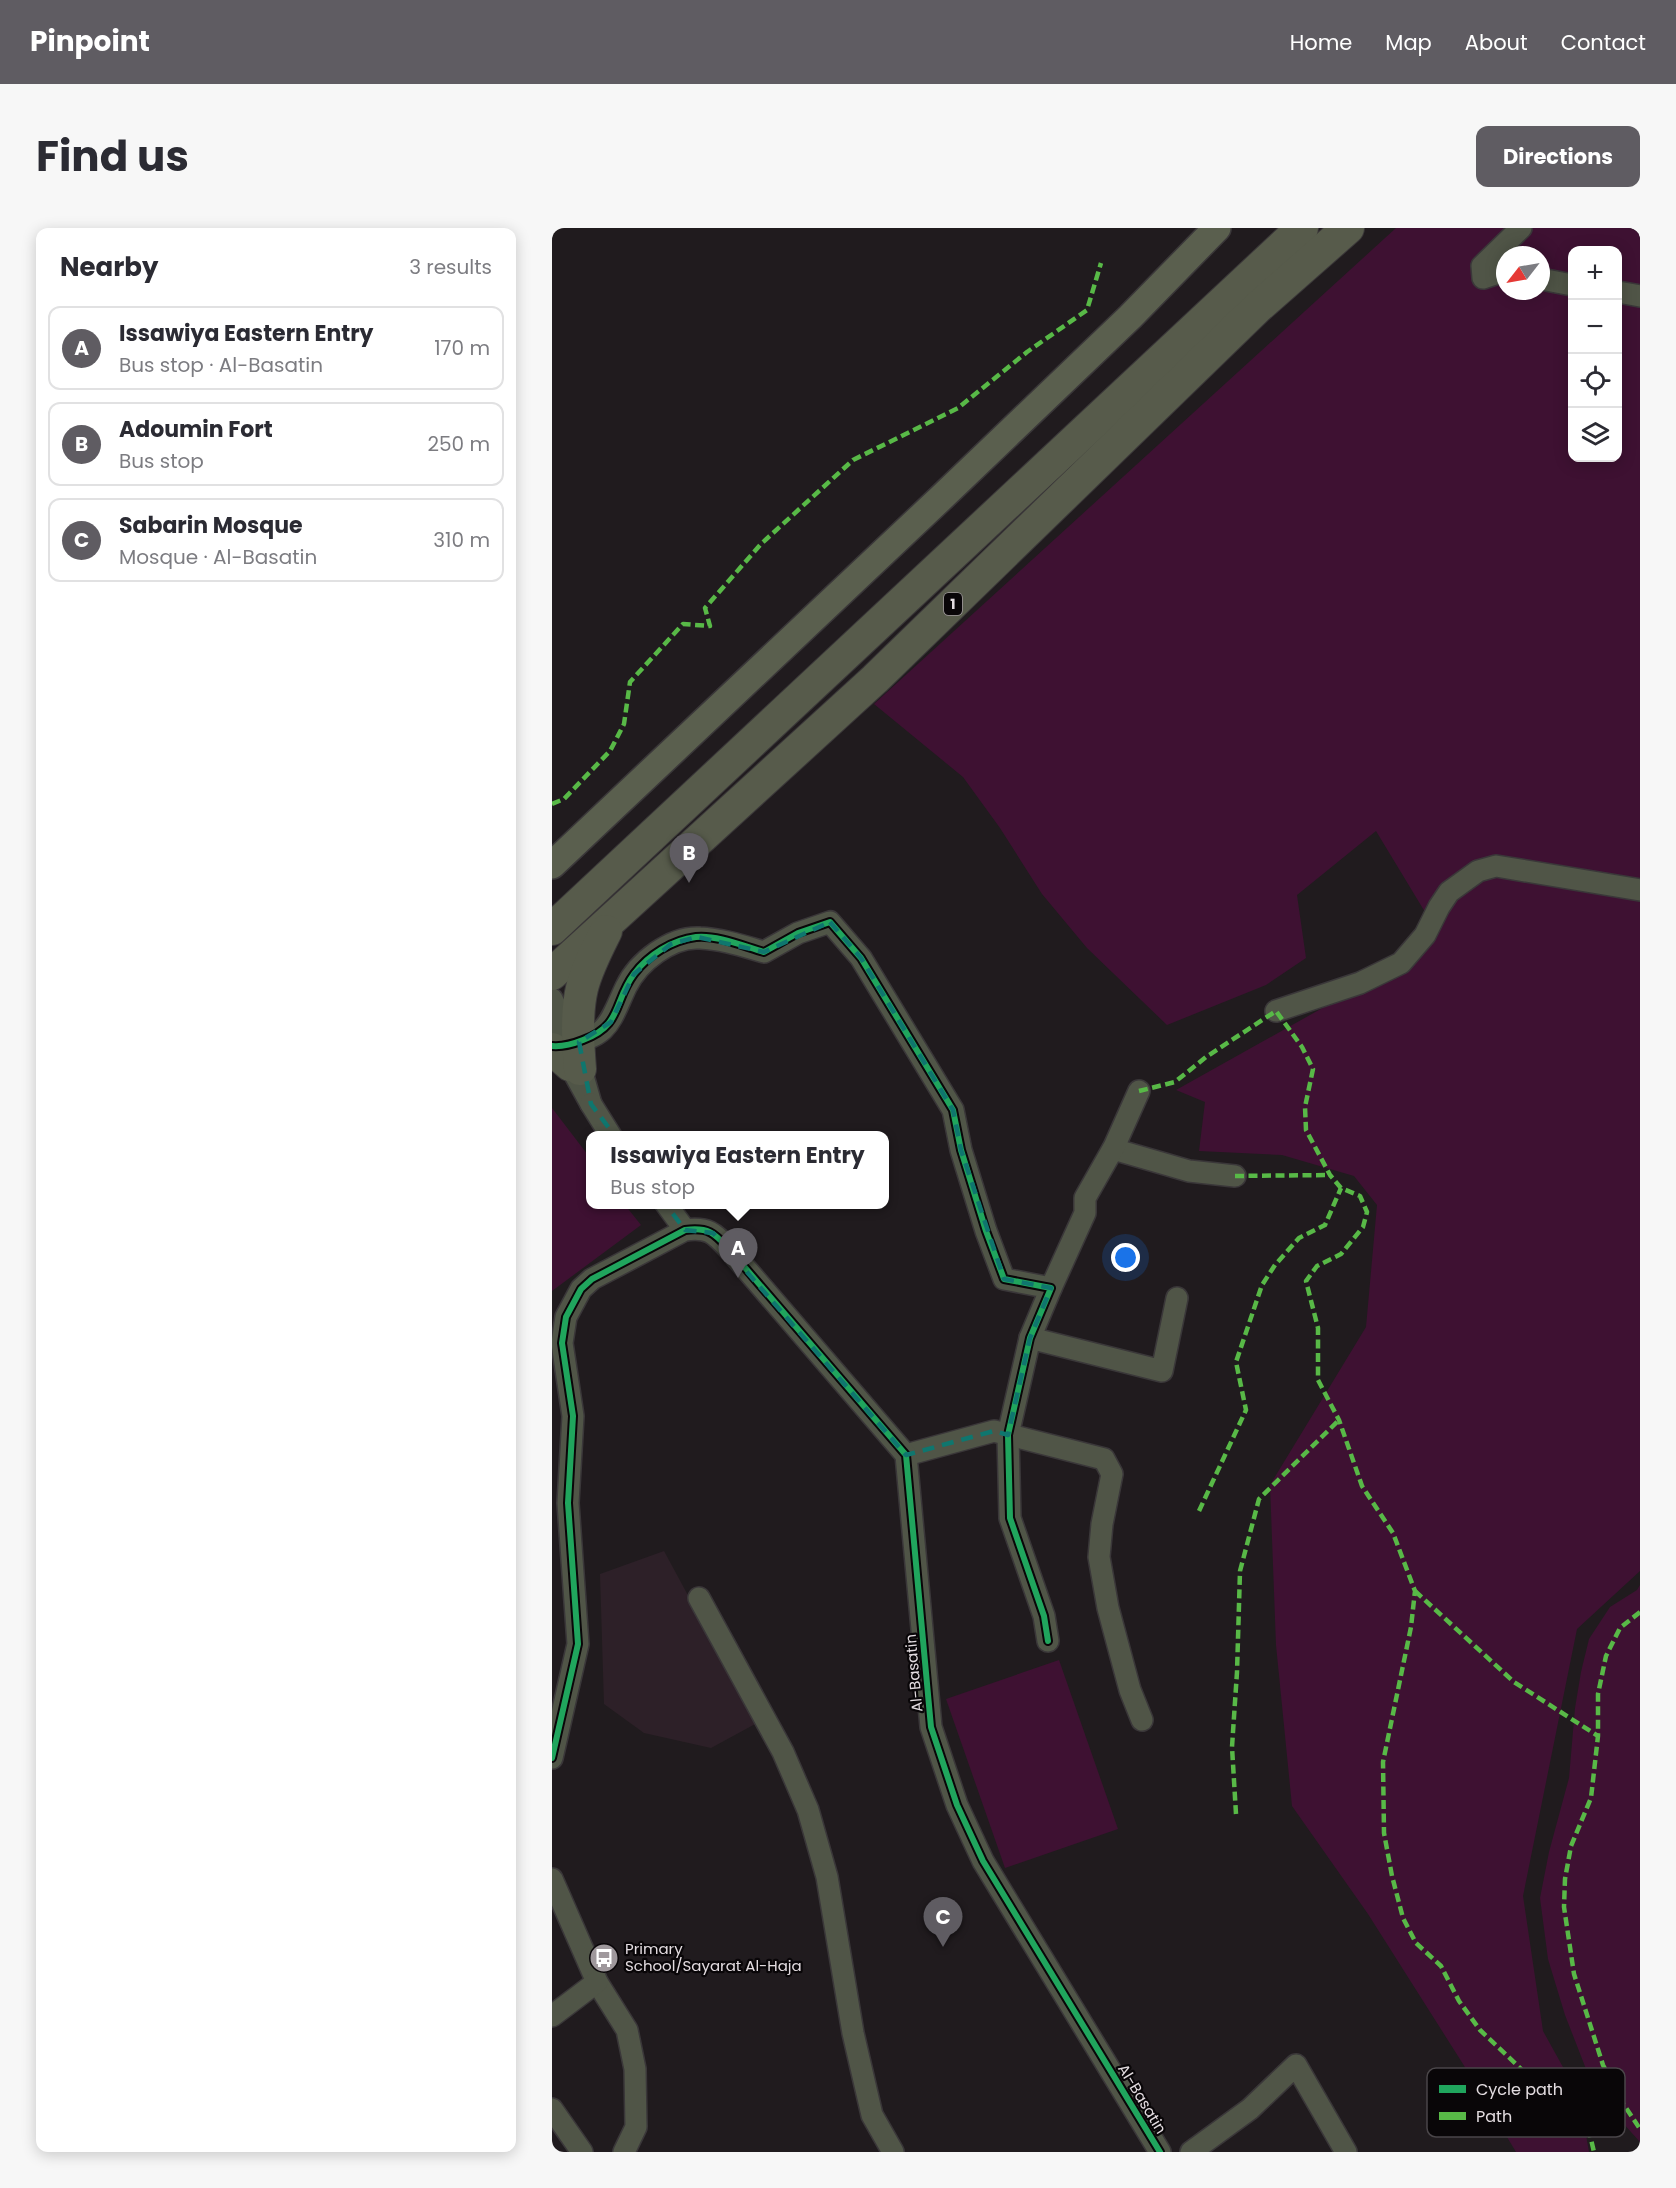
<!DOCTYPE html>
<html lang="en">
<head>
<meta charset="utf-8">
<style>
  :root { --surface:#fff; --page:#f7f7f7; --text:#2b2b33; --muted:#7c7c81; --line:#e1e1e2; --accent:#5f5c62 }
  body { margin:0; font-family:Poppins,sans-serif; background:var(--page); color:var(--text) }
  .controls { position:absolute; right:18px; top:18px; display:grid; overflow:hidden; border-radius:12px; box-shadow:0 3px 15px #0003 }
  .controls button { width:54px; height:54px; display:grid; place-items:center; padding:0; border:0; border-bottom:2px solid var(--line); background:var(--surface); color:var(--text); font:30px sans-serif }
  .compass { position:absolute; left:944px; top:18px; width:54px; height:54px; border-radius:50%; background:var(--surface); box-shadow:0 3px 15px #0003; rotate:239deg }
  .you { position:absolute; left:574px; top:1030px; width:21px; height:21px; margin:-15px; border:4px solid #fff; border-radius:50%; background:#1a73e8; box-shadow:0 0 0 9px #1a73e833 }
  .badge { display:grid; place-items:center; width:39px; height:39px; border-radius:50%; background:var(--accent); color:#fff; font-size:20px; font-weight:700 }
  .pin { position:absolute; translate:-50% -50px; filter:drop-shadow(0 2px 3px #0008) }
  .pin::after { content:''; position:absolute; top:32px; width:21px; height:18px; background:inherit; clip-path:polygon(0 0,100% 0,50% 100%) }
  .popup { position:absolute; left:34px; top:903px; width:303px; height:78px; box-sizing:border-box; display:grid; place-content:center; border-radius:12px; background:var(--surface); filter:drop-shadow(0 2px 4px #0005); font-size:20px; white-space:nowrap; color:var(--muted) }
  .popup b { font-size:22px; color:var(--text) }
  .popup::after { content:''; position:absolute; left:50%; top:100%; margin-left:-12px; border:12px solid transparent; border-top-color:var(--surface) }
  .list { margin:0; padding:0; list-style:none }
  h2 { display:flex; justify-content:space-between; align-items:center; height:78px; margin:0; padding:0 24px; font-size:26px }
  h2 small { font-size:20px; font-weight:400; color:var(--muted) }
  .list li { display:grid; grid-template-columns:39px 1fr auto; gap:18px; align-items:center; box-sizing:border-box; height:84px; margin:0 12px 12px; padding:0 12px; border:2px solid var(--line); border-radius:12px }
  .list b { display:block; font-size:22px; white-space:nowrap }
  .list p { margin:0; font-size:20px; white-space:nowrap; color:var(--muted) }
  .list em { font-size:20px; font-style:normal; color:var(--muted) }
  .icon { flex:none; width:33px; height:33px; fill:none; stroke:currentColor; stroke-width:2; stroke-linecap:round; stroke-linejoin:round }
  .map { position:relative; flex:none; width:1088px; height:1924px; overflow:hidden; border-radius:12px }
  header { display:flex; align-items:center; gap:36px; box-sizing:border-box; height:84px; padding:0 30px; background:var(--accent); color:#fff }
  header strong { font-size:28px }
  nav { display:flex; gap:33px; margin-inline-start:auto; font-size:21px }
  .intro { display:flex; align-items:center; justify-content:space-between; box-sizing:border-box; height:144px; padding:0 36px }
  h1 { margin:0; font-size:42px }
  .button { padding:15px 27px; border-radius:12px; background:var(--accent); color:#fff; font-size:21px; font-weight:700 }
  main { display:flex; gap:36px; padding:0 36px }
  aside { flex:1; background:var(--surface); border-radius:12px; box-shadow:0 3px 15px #0003 }
  .map>svg:first-child { display:block }
  .built { fill:#2d2028 }
  .green { fill:#3e1132; fill-rule:evenodd }
  .lines { fill:none; stroke-linecap:round; stroke-linejoin:round }
  .minor-casing { stroke:#3a3739; stroke-width:24 }
  .major-casing { stroke:#3a3739; stroke-width:30 }
  .highway-casing { stroke:#3a3739; stroke-width:34 }
  .minor { stroke:#505547; stroke-width:21 }
  .major { stroke:#5a5f4e; stroke-width:27 }
  .highway { stroke:#575b4b; stroke-width:32 }
  .quiet { stroke:#58b947; stroke-width:4.5; stroke-dasharray:9 4.5; stroke-linecap:butt }
  .cycleway-casing { stroke:#090608; stroke-width:10 }
  .cycleway { stroke:#20a55d; stroke-width:6 }
  .marked { fill:none; stroke:#0f766e; stroke-width:4.5; stroke-dasharray:12 8; stroke-linejoin:round }
  .labels { text-anchor:middle; stroke-width:4.5; stroke-linejoin:round; paint-order:stroke }
  .shield { fill:#090608; stroke:#a29c9f; stroke-width:1.5 }
  .shield-label { font-size:14px; font-weight:bold; fill:#e3dce0 }
  .street-label { font-size:15px; fill:#e3dce0; stroke:#090608 }
  .poi-label { font-size:15px; fill:#e3dce0; stroke:#090608; text-anchor:start }
  .key { fill:#090608; stroke:#4a4649; stroke-width:1.5 }
  .key-label { font-size:16px; fill:#e3dce0 }
</style>
</head>
<body>
<header>
<strong>Pinpoint</strong>
<nav><a>Home</a><a>Map</a><a>About</a><a>Contact</a></nav>
</header>
<div class="intro"><h1>Find us</h1><a class="button">Directions</a></div>
<main>
<aside>
<h2>Nearby<small>3 results</small></h2>
<ul class="list">
<li><span class="badge">A</span><div><b>Issawiya Eastern Entry</b><p>Bus stop · Al-Basatin</p></div><em>170 m</em></li>
<li><span class="badge">B</span><div><b>Adoumin Fort</b><p>Bus stop</p></div><em>250 m</em></li>
<li><span class="badge">C</span><div><b>Sabarin Mosque</b><p>Mosque · Al-Basatin</p></div><em>310 m</em></li>
</ul>
</aside>
<div class="map">
<svg width="1088" height="1924" viewBox="0 0 1088 1924">
  <rect width="100%" height="100%" fill="#201b1e"/>
  <polygon class="built" points="112,1323 205,1495 159,1520 92,1505 52,1476 48,1346"/>
  <g class="green">
    <path d="M844,0H1088V1343L1025,1401L971,1668L991,1803L1027,1868L1037,1924H964L911,1836L816,1686L740,1578L724,1417L718,1257L814,1099L825,977L802,948L730,927L647,923L653,874L624,862L842,740L873,684L824,603L745,667L754,730L714,757L615,797L535,720L490,666L448,600L411,549L322,476ZM1020,22H1066V230H1020ZM953,27H989V63H953Z"/>
    <polygon points="0,880 39,931 39,976 73,977 89,997 0,1063"/>
    <polygon points="1088,1357 1088,1914 1043,1864 1013,1787 996,1731 988,1670 997,1624 1017,1550 1023,1480 1029,1444 1037,1411 1058,1379 1085,1362"/>
    <polygon points="507,1432 566,1601 453,1640 394,1471"/>
  </g>
  <g class="lines">
    <g class="minor-casing">
      <g id="minor">
        <polyline points="953,45 949,44 931,50 930,38 969,0"/>
        <polyline points="989,51 1020,57"/>
        <polyline points="1066,64 1088,68"/>
        <polyline points="0,771 22,816 39,876 0,805"/>
        <polyline points="724,783 808,755 849,735 873,707 887,679 897,664 926,643 944,638 1088,662"/>
        <path d="M15,817C58,807 57,795 74,759C86,734 119,708 148,710C170,711 191,718 212,724L246,705L278,694L309,730L401,882L409,922L434,1003L452,1051L499,1060L478,1110L456,1207L458,1290L492,1388L496,1413"/>
        <polyline points="39,876 59,908"/>
        <polyline points="561,921 637,943 683,948"/>
        <polyline points="114,976 133,1002"/>
        <polyline points="499,1060 533,985 533,970 562,919 587,863"/>
        <polyline points="478,1110 610,1143 625,1070"/>
        <polyline points="354,1227 442,1203 552,1231 560,1246 550,1296 547,1329 556,1380 578,1462 590,1492"/>
        <polyline points="147,1370 231,1524 256,1582 275,1649 301,1805 320,1887 341,1924"/>
        <path d="M0,1530L26,1416L16,1275L21,1188L10,1115L14,1089L29,1061L40,1051L133,1002C157,999 162,1005 177,1021L354,1227L379,1499L405,1577L431,1633L608,1924"/>
        <polyline points="0,1651 45,1754 75,1802 83,1841 84,1899 72,1924"/>
        <polyline points="0,1788 45,1754"/>
        <polyline points="0,1881 30,1924"/>
        <polyline points="639,1924 698,1881 744,1837 794,1924"/>
      </g>
    </g>
    <g class="major-casing">
      <polyline id="major" points="0,637 390,269 578,89 665,0"/>
    </g>
    <g class="highway-casing">
      <g id="highway">
        <polyline points="0,701 750,0"/>
        <polyline points="0,746 323,451 705,80 796,0"/>
        <polyline points="0,821 18,837"/>
        <path d="M28,841C26,815 24,785 30,760C35,740 45,721 54,703"/>
      </g>
    </g>
    <use href="#minor" class="minor"/>
    <use href="#major" class="major"/>
    <use href="#highway" class="highway"/>
    <g class="quiet">
      <polyline points="0,576 12,571 58,523 72,496 78,454 131,396 158,398 153,380 209,316 301,232 406,180 475,124 535,82 549,35"/>
      <polyline points="587,863 623,854 654,829 724,783 750,819 761,841 753,879 754,902 778,947 789,960 808,968 815,984 811,999 789,1026 765,1038 754,1053 766,1100 766,1152 787,1192 810,1258 841,1305 863,1363 859,1399 831,1534 832,1605 840,1648 851,1690 864,1715 889,1738 907,1773 928,1802 986,1857 1014,1872 1038,1907 1042,1924"/>
      <polyline points="683,948 778,947"/>
      <polyline points="647,1283 694,1182 684,1134 710,1057 723,1037 747,1010 773,997 789,960"/>
      <polyline points="863,1363 962,1454 1046,1508"/>
      <polyline points="1088,1384 1068,1400 1054,1428 1046,1466 1046,1508 1039,1570 1019,1618 1013,1651 1012,1679 1022,1746 1051,1837 1068,1871 1088,1901"/>
      <polyline points="684,1586 680,1519 685,1444 688,1343 707,1271 787,1192"/>
    </g>
    <g class="cycleway-casing">
      <g id="cycleway">
        <path d="M0,818C11,819 21,816 31,812C71,797 61,774 82,746C96,727 120,712 144,709C166,707 191,718 212,724L246,705L278,694L309,730L401,882L409,922L434,1003L452,1051L499,1060L478,1110L456,1207L458,1290L492,1388L496,1413"/>
        <path d="M0,1530L26,1416L16,1275L21,1188L10,1115L14,1089L29,1061L40,1051L133,1002C157,999 162,1005 177,1021L354,1227L379,1499L405,1577L431,1633L608,1924"/>
      </g>
    </g>
    <use href="#cycleway" class="cycleway"/>
  </g>
  <path class="marked" d="M278,694L309,730L401,882L409,922L452,1051L499,1060L478,1110L456,1207L442,1203L354,1227L161,1005L133,1002L39,876L27,814L59,794L82,746L119,716L145,709L212,724Z"/>
  <defs>
    <g id="bus-disc" transform="scale(1.5)"><circle r="9.5" fill="#9f989c" stroke="#090608"/><path d="M-5-6H5V4H4V6H2V4H-2V6H-4V4H-5ZM-3.5-4V0h7V-4ZM-3.5 1.2v1.5H-2V1.2ZM2 1.2v1.5H3.5V1.2Z" fill="#fff"/></g>
  </defs>
  <g fill-rule="evenodd">
    <use href="#bus-disc" x="52" y="1730"/>
  </g>
  <g class="labels">
    <rect class="shield" x="392" y="365" width="18" height="22" rx="4.5"/>
    <g class="shield-label">
      <text x="401" y="381">1</text>
    </g>
    <g class="street-label">
      <text transform="translate(362 1445) rotate(-95)" y="5">Al-Basatin</text>
      <text transform="translate(590 1871) rotate(59)" y="5">Al-Basatin</text>
    </g>
    <g class="poi-label">
      <text x="73" y="1726">Primary<tspan x="73" dy="17">School/Sayarat Al-Haja</tspan></text>
    </g>
  </g>
  <rect x="875" y="1840" width="198" height="69" rx="9" class="key"/>
  <rect x="887" y="1857" width="27" height="8" fill="#20a55d"/>
  <rect x="887" y="1884" width="27" height="8" fill="#58b947"/>
  <g class="key-label">
    <text x="924" y="1867">Cycle path</text>
    <text x="924" y="1894">Path</text>
  </g>
</svg>
<div class="controls">
<button>+</button>
<button>−</button>
<button><svg class="icon" aria-label="locate" viewBox="0 0 24 24"><circle cx="12" cy="12" r="6"/><path d="M12 2v4M12 18v4M2 12h4M18 12h4"/></svg></button>
<button><svg class="icon" aria-label="layers" viewBox="0 0 24 24"><path d="M12 4l9 5-9 5-9-5zM3 14l9 5 9-5"/></svg></button>
</div>
<svg class="compass" viewBox="-18 -18 36 36"><path d="M0-13l5 13h-10z" fill="#e53935"/><path d="M0 13l5-13h-10z" fill="#7c7c81"/></svg>
<div class="you"></div>
<div class="pin badge" style="left:186px;top:1050px">A</div>
<div class="popup"><b>Issawiya Eastern Entry</b>Bus stop</div>
<div class="pin badge" style="left:137px;top:655px">B</div>
<div class="pin badge" style="left:391px;top:1719px">C</div>
</div>
</main>
</body>
</html>
